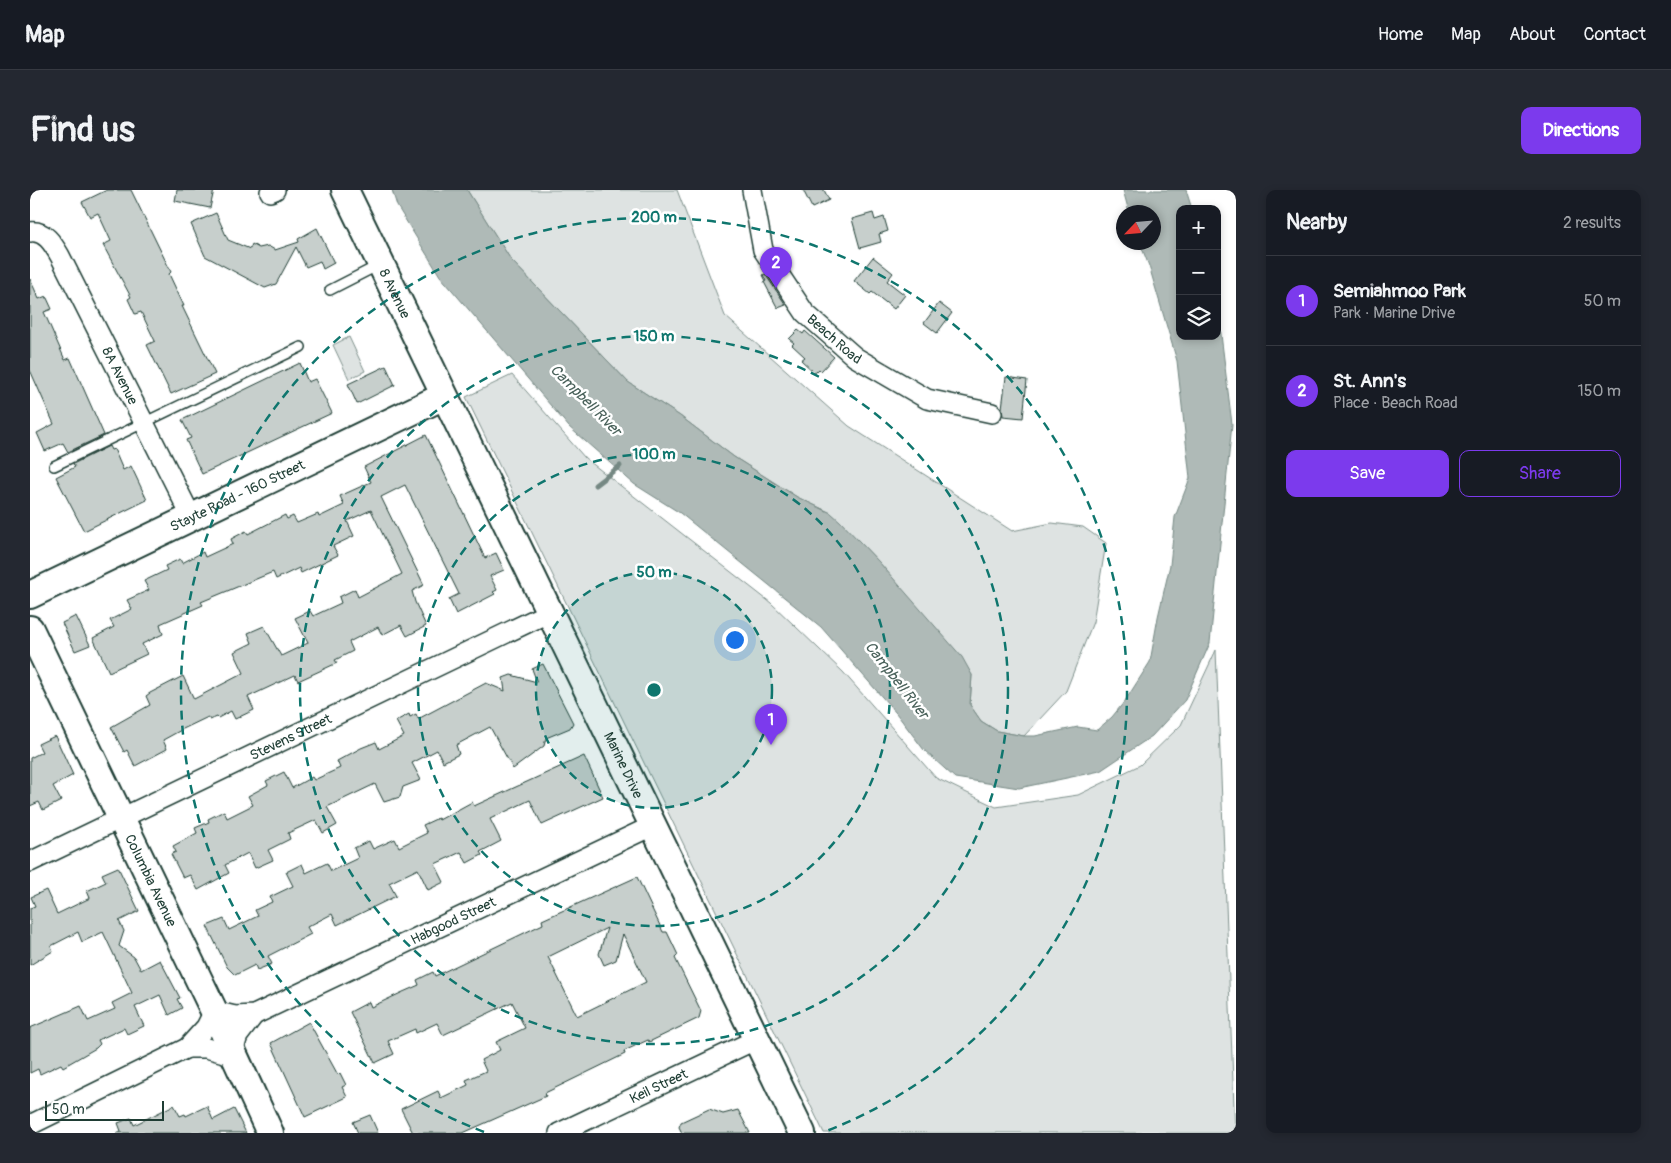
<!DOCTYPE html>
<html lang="en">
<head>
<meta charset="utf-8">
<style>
  :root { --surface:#171b24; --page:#242831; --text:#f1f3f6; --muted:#9ea1a6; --line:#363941; --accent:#7c3aed }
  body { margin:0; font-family:Pangolin,sans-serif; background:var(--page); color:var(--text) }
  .controls { position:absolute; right:15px; top:15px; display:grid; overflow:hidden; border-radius:10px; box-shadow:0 2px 8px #0003 }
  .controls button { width:45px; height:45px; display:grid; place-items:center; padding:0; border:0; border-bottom:1px solid var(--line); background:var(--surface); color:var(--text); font:25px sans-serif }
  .compass { position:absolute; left:1086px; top:15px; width:45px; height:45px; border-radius:50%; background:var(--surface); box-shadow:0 2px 8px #0003; rotate:244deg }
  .scale { position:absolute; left:15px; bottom:12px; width:119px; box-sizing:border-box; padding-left:5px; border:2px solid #1f3d34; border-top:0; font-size:14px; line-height:18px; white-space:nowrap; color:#1f3d34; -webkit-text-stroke:4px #fff; paint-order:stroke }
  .you { position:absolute; left:704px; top:449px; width:18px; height:18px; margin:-12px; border:4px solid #fff; border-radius:50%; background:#1a73e8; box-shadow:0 0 0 8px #1a73e833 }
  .badge { display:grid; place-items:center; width:32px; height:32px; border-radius:50%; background:var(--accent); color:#fff; font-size:16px; font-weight:700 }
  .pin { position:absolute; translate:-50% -41px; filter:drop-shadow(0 1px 2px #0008) }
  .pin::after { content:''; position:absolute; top:26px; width:18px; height:15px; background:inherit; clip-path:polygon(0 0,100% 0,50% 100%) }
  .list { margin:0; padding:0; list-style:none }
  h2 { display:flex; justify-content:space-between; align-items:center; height:65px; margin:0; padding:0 20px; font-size:21px }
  h2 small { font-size:16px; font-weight:400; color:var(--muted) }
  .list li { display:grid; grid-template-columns:32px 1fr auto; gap:15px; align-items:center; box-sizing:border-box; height:90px; padding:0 20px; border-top:1px solid var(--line) }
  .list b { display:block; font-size:19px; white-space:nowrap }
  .list p { margin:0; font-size:16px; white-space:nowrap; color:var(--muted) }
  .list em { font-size:16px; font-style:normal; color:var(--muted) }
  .actions { display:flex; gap:10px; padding:15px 20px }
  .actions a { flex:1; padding:11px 0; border:1px solid var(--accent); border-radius:10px; text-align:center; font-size:18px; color:var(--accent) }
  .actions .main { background:var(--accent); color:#fff }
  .icon { flex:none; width:28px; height:28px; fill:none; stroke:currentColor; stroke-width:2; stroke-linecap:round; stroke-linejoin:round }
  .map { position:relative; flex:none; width:1206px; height:943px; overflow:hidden; border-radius:10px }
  header { display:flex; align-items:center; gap:30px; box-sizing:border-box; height:70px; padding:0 25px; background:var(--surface); border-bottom:1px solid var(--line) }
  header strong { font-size:24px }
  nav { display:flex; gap:28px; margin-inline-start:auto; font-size:18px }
  .intro { display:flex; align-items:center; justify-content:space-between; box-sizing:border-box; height:120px; padding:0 30px }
  h1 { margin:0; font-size:35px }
  .button { padding:12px 22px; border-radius:10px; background:var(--accent); color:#fff; font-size:18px; font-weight:700 }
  main { display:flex; gap:30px; padding:0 30px }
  aside { flex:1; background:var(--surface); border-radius:10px; box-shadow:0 2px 8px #0003 }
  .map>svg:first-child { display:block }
  .green { fill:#dee3e2; stroke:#7e908b }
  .water { fill:#afbab7; stroke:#758883 }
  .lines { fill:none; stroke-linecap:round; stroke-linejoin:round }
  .stream { stroke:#758883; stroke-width:5 }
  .building { fill:#c7cfcc; stroke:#1f3d34; fill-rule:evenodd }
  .lane-casing { stroke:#1f3d34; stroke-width:12 }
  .street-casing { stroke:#1f3d34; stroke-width:22 }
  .secondary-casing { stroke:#1f3d34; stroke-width:30 }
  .lane { stroke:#fff; stroke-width:9 }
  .street { stroke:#fff; stroke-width:19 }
  .secondary { stroke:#fff; stroke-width:26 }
  .ring { fill:none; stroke:#0f766e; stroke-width:2.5; stroke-dasharray:9 6 }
  .labels { text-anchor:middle; stroke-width:5; stroke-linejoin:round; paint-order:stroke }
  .street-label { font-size:14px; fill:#1f3d34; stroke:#fff }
  .water-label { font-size:15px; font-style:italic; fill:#4a625b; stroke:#fff }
  .centre { fill:#0f766e; stroke:#fff; stroke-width:2.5 }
  .ring-label { font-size:15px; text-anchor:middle; font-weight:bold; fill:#0f766e; stroke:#fff; stroke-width:5; stroke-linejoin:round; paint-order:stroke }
</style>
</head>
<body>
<header>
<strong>Map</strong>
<nav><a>Home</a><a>Map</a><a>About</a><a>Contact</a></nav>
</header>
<div class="intro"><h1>Find us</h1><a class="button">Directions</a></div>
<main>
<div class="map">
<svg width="1206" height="943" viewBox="0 0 1206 943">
  <rect width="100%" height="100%" fill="#fff"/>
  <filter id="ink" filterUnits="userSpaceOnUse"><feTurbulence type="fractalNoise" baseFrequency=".02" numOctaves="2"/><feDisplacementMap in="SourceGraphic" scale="10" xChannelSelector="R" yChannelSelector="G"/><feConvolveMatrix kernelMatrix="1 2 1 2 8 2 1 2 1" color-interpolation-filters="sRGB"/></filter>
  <g filter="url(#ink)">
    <g class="green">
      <polygon points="437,0 647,0 695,126 819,236 982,341 1022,333 1053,337 1076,353 1063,432 1036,501 994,546 967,541 951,531 940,515 942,485 849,372 801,323 767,307 704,267 650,226 598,192 481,70"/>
      <polygon points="319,147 335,181 319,189 303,155"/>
      <polygon points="482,185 555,268 741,413 813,482 906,588 966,617 1048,605 1110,575 1151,535 1186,460 1205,943 794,943 436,207"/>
    </g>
    <polygon class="water" points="362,0 437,0 481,70 598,192 650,226 704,267 767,307 801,323 810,331 849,372 932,467 942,485 940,515 951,531 967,541 994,546 1005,546 1048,537 1067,540 1082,527 1095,511 1120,472 1128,427 1140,375 1145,327 1160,288 1147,171 1119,76 1110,53 1124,52 1124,22 1099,22 1093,0 1156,0 1162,19 1150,19 1150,146 1187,146 1187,112 1202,234 1180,453 1155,510 1122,546 1070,581 989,598 925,588 894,560 866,523 791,437 650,323 604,294 539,237 410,86 367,16"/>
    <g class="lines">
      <polyline class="stream" points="565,295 590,276"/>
    </g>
    <g class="building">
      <polygon points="77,0 101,0 141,82 139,84 154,116 152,116 185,184 141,204 117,155 125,151 111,122 105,124 98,109 101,107 73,55 81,51 68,23 60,27 52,12"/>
      <polygon points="147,0 184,0 180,18 145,11"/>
      <polygon points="773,0 794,0 799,10 782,18"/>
      <polygon points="186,23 198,50 220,59 222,54 229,58 238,56 245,60 269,52 268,49 287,38 304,73 293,79 290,71 276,77 266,57 246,94 235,98 175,66 161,34"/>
      <polygon points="843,23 845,30 854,27 858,41 849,44 851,52 830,58 822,29"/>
      <polygon points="843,67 863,83 857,91 875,105 864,119 842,102 840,104 824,91"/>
      <polygon points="735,84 756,115 748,118 746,115 734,92 736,91 733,85"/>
      <polygon points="0,89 9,109 16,106 22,119 14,122 35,170 40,168 74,245 38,262 33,253 15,261 7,243 24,234 0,180"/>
      <polygon points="909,113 922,123 907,143 894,133"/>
      <polygon points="768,140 773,144 775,141 804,167 791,181 789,179 785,183 771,170 775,167 762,155 764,153 759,149"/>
      <polygon points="270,173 278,192 285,189 302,223 172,284 156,250 161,248 152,230"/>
      <polygon points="356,176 365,195 327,214 318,194"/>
      <polygon points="976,187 997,190 993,228 973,226 972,218"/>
      <polygon points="396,245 455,368 466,363 474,380 460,386 467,400 463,402 465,404 426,424 419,409 429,404 375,295 351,307 394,395 382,401 385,412 396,436 377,446 371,435 352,445 348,437 319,452 323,461 305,470 307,473 268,491 265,485 218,507 224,520 205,529 201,521 188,528 187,527 180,530 178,527 153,539 133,550 137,559 105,576 97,560 94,562 81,537 120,515 116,506 120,503 153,486 164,509 214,483 204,462 222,453 218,443 234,436 251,466 278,453 265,428 280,421 283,426 311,413 309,407 325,399 328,407 372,384 341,320 317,331 324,346 303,356 308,365 271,383 269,378 246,389 243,382 171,412 173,415 130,434 133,444 112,454 117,464 79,482 63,448 84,437 80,430 102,419 97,410 119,400 114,391 137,380 135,376 150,369 152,373 173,362 175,367 203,354 201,349 216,341 218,344 255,325 257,329 263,326 267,333 288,324 289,327 314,315 310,306 341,292 334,277"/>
      <polygon points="79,256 81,260 84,259 93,280 101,276 117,310 54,341 26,287 45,277 43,274"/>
      <polygon points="46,426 60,455 45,461 32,433"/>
      <polygon points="513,474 543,533 540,538 516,548 514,556 483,579 460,537 426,555 429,564 413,572 407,560 382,573 391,590 373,597 370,607 354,612 345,594 297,617 307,635 293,643 286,630 258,643 260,649 238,660 243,670 225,678 218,663 195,675 199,683 168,700 160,685 153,688 141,664 146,662 143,656 167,643 165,638 179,632 178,629 194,621 197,628 223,615 218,606 238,595 236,591 254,582 262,598 282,587 284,590 310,578 307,571 331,558 346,552 349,559 374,546 366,531 379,524 380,527 386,524 388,529 456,493 475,501 473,488 481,485 507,492 502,479"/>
      <polygon points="25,546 43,585 23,596 31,611 13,620 9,612 0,616 0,568 12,562 8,554"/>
      <polygon points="554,566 573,607 512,635 500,610 460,629 471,651 450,662 452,665 437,673 431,662 405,674 414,692 398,700 388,679 359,693 366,706 307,735 302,724 277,737 281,744 238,766 242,774 227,780 225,775 205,785 197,777 177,736 194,729 199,740 228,726 225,720 242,712 240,707 263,696 256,682 272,674 276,683 297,673 301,681 328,668 324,658 339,651 343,659 365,649 369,657 397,643 393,635 408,628 409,630 442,612 444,616"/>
      <polygon points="88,677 109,721 89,731 94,741 89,756 104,767 111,780 130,770 150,808 147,809 152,818 139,825 130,805 105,817 114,836 97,844 94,838 68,850 70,854 66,858 33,877 31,874 10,884 8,879 0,883 0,838 51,816 58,831 85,819 82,813 102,803 73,742 52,752 48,742 21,756 23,761 0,775 0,718 5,716 1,707 16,700 27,724 60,708 57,701 76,692 72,684"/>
      <path d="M607,687L633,742H637L648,765L645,768L671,821L669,828L619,852L618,850L594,861L595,864L515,903L516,906L433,943H383L371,919L408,901L411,908L438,895L436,890L456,881L451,870L470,860L466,852L495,838L482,812L413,845L407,833L386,843L385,839L358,851L364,864L345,873L320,822L339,812L341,817L373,802L389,795L387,790L403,782L405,786L513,734L512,730ZM577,738L569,764L574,775L586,770L593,744L616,792L547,826L518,767Z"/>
      <polygon points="279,832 308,885 310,883 316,895 312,897 317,907 275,927 241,853"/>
      <polygon points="144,915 150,926 155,924 156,926 177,916 183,930 204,919 216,943 86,943 91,941 88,933 101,928 104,935"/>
      <polygon points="679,919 693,924 708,920 720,943 652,943 649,937 651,932"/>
      <polygon points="340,925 348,943 328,943 323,932"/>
    </g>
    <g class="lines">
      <g class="lane-casing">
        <g id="lane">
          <polyline points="300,100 349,75"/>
          <polyline points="24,276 271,157"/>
        </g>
      </g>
      <g class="street-casing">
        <g id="street">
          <path id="s1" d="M722,0L733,60L775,123L825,167L897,209L962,223"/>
          <polyline points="240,2 245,0"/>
          <path id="s2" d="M0,42C15,40 23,54 30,66L162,328"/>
          <path id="s3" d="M0,672L520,422"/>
          <polyline points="157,858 176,858 202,865 208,846 224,825"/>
          <path id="s4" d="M0,935L157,858L176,837L184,821L205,826L224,825L624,635"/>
          <path id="s5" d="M529,943L727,849"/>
        </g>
      </g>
      <g class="secondary-casing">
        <g id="secondary">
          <path id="s6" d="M315,0L772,943"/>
          <path id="s7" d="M0,405L414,206"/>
          <path id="s8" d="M0,439L184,821L240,943"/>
        </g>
      </g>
      <use href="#lane" class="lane"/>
      <use href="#street" class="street"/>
      <use href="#secondary" class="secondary"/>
    </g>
  </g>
  <circle cx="624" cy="500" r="118" fill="#0f766e" fill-opacity=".12"/>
  <g class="ring">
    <circle cx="624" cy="500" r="118"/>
    <circle cx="624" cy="500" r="236"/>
    <circle cx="624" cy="500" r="354"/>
    <path d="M454 942A473 473 0 1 1 794 942"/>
  </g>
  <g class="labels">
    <g class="street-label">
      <text dy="5" stroke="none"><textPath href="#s6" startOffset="115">8 Avenue</textPath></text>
      <text dy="5" stroke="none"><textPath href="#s1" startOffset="176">Beach Road</textPath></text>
      <text dy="5" stroke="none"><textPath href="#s2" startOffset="175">8A Avenue</textPath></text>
      <text dy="5" stroke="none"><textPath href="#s7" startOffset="230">Stayte Road - 160 Street</textPath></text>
      <text dy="5" stroke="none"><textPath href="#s3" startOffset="289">Stevens Street</textPath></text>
      <text dy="5" stroke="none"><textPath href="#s6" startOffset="639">Marine Drive</textPath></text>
      <text dy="5" stroke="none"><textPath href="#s8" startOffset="279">Columbia Avenue</textPath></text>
      <text dy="5" stroke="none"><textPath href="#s4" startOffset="482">Habgood Street</textPath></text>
      <text dy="5" stroke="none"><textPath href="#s5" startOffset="110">Keil Street</textPath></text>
    </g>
    <g class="water-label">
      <text transform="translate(556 210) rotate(45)" y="5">Campbell River</text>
      <text transform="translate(867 490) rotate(52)" y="5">Campbell River</text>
    </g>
  </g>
  <circle cx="624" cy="500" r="8" class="centre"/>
  <g class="ring-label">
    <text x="624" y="32">200 m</text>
    <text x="624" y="151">150 m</text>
    <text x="624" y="269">100 m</text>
    <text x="624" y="387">50 m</text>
  </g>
</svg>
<div class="controls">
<button>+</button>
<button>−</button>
<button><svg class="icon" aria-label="layers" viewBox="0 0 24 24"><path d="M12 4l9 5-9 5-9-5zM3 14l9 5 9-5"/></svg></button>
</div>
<svg class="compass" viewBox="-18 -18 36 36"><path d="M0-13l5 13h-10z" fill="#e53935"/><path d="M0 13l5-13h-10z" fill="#9ea1a6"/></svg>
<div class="scale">50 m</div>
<div class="you"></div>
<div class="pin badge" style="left:741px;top:555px">1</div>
<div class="pin badge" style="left:746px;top:98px">2</div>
</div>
<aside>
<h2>Nearby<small>2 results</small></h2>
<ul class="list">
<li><span class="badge">1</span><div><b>Semiahmoo Park</b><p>Park · Marine Drive</p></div><em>50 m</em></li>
<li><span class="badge">2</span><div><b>St. Ann's</b><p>Place · Beach Road</p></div><em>150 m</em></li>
</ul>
<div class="actions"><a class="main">Save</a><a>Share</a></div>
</aside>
</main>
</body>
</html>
